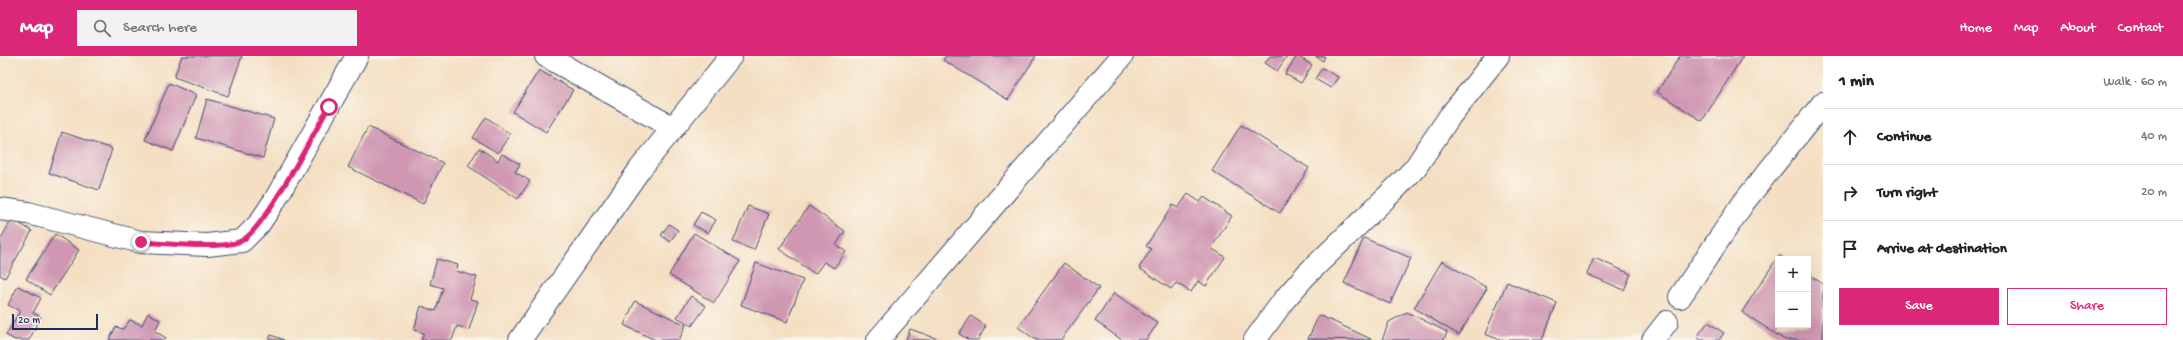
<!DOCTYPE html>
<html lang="en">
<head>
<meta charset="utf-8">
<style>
  :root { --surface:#fff; --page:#f2f2f2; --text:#222; --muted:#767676; --line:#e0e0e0; --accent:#db2777 }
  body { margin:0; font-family:"Gochi Hand",sans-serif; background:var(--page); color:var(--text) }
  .controls { position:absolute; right:12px; bottom:12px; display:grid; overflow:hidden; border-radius:0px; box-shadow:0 4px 16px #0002 }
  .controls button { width:36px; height:36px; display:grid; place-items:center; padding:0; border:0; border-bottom:1px solid var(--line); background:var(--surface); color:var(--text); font:20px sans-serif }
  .scale { position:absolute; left:12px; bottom:10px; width:86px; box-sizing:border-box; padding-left:4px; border:2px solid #1b2f5e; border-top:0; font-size:11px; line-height:14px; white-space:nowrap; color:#1b2f5e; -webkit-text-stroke:3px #fbf7ec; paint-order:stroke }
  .stop { position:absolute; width:12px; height:12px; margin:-9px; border:3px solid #db2777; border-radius:50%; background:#fff }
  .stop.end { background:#db2777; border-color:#fff; box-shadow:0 1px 4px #0008 }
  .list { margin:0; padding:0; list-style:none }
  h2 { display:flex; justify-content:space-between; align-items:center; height:52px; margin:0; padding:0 16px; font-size:17px }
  h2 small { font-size:13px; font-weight:400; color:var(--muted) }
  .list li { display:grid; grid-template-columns:26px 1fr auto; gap:12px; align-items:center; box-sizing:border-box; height:56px; padding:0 16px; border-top:1px solid var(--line) }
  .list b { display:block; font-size:15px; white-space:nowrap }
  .list em { font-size:13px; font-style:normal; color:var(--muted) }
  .actions { display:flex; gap:8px; padding:12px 16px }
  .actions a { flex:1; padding:9px 0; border:1px solid var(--accent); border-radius:0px; text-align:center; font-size:14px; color:var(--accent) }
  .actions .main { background:var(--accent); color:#fff }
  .icon { flex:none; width:22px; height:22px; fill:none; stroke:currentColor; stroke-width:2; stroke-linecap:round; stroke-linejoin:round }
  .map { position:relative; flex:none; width:1823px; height:284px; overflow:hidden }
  header { display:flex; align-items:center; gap:24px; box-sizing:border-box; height:56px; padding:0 20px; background:var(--accent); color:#fff }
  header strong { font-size:19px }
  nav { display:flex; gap:22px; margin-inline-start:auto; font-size:14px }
  .search { width:280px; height:36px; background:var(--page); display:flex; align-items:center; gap:10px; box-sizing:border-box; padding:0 14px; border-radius:0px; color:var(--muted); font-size:15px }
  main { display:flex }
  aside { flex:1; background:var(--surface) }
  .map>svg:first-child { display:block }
  .building { fill:#cf97b2 }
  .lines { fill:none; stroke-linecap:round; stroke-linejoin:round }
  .minor-casing { stroke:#3c496d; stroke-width:24 }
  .minor { stroke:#fff; stroke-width:22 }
  .route { stroke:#db2777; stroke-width:5 }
</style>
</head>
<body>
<header>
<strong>Map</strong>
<div class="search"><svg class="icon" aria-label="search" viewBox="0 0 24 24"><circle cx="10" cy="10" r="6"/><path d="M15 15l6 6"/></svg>Search here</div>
<nav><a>Home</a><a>Map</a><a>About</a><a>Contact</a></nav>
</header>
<main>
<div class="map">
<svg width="1823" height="284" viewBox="0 0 1823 284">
  <rect width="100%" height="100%" fill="#fbf7ec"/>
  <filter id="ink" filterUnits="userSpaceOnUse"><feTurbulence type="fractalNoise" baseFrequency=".025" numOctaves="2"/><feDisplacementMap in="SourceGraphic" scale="8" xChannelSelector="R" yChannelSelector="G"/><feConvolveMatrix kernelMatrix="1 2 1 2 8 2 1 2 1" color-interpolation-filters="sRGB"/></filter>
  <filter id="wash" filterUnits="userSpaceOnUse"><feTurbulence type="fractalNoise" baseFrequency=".012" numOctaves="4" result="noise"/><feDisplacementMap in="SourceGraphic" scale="16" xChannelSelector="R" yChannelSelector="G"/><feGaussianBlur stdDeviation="0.9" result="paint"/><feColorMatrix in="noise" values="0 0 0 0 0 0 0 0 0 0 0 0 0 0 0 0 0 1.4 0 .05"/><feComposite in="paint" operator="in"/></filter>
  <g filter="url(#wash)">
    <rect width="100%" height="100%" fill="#f4dfc2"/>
    <g id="blocks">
      <g class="building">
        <polygon points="182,0 242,0 228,40 174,21"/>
        <polygon points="946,0 1036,0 1008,44 943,4"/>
        <polygon points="1270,0 1287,0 1277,15 1265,7"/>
        <polygon points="1297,0 1312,9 1301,27 1285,18"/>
        <polygon points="1315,0 1325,0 1323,5"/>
        <polygon points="1680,0 1743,0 1702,65 1657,36"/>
        <polygon points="1322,12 1338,21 1331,32 1315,23"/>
        <polygon points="539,14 573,34 546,76 513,56"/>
        <polygon points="169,27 196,39 173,95 145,84"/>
        <polygon points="207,43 274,63 263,102 196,82"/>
        <polygon points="486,61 510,78 498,97 473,82"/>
        <polygon points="1241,69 1309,112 1280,157 1212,115"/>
        <polygon points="368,71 443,107 423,148 348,111"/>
        <polygon points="62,76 112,93 99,134 49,117"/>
        <polygon points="479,92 498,105 502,98 520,108 515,116 530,125 518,143 468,110"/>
        <polygon points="1188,138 1200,146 1204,141 1232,160 1211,192 1225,201 1206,230 1198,225 1191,236 1176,227 1171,233 1139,212 1151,193 1146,190 1173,149 1178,152"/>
        <polygon points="748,150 769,158 754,194 733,186"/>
        <polygon points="809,150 845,175 836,189 846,196 834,212 824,206 815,218 779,193"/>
        <polygon points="701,156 716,164 708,177 693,169"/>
        <polygon points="12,163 32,175 5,222 0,219 0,184"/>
        <polygon points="669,168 678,174 670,186 661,179"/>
        <polygon points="694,177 740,205 714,247 669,219"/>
        <polygon points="55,178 79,194 50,239 26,223"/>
        <polygon points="1364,182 1411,202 1390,248 1344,227"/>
        <polygon points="1779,199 1785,203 1778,203 1778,269 1808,269 1808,218 1823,228 1823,284 1785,284 1742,256"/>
        <polygon points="1594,202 1631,218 1624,234 1587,218"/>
        <polygon points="437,203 458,209 456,215 477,221 470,243 478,245 469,274 457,270 452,284 421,284 424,277 414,274 421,250 436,255 443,232 430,228"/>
        <polygon points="1442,205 1487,232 1459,279 1414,252"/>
        <polygon points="756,207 803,224 787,266 741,249"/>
        <polygon points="1064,207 1099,232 1061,284 1036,284 1018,271"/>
        <polygon points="1507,226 1557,247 1542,284 1500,284 1485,278"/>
        <polygon points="18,230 41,242 33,257 41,261 29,284 15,284 6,279 20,255 8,249"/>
        <polygon points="1114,237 1158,267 1146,284 1122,284 1095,265"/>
        <polygon points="691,240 706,250 692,270 677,261"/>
        <polygon points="635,245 686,269 679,284 655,284 624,269"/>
        <polygon points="1407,256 1447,276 1444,284 1382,284 1389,266"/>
        <polygon points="148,257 160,264 155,275 166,282 165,284 109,284 116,271 123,273 130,264 142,269"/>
        <polygon points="1319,259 1373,284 1308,283"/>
        <polygon points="971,260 986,270 978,284 969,284 959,278"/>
        <polygon points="1708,266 1724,277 1719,284 1701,284 1697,281"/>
        <polygon points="910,273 941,284 906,284"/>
        <polygon points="271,279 284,284 269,284"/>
      </g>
    </g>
  </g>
  <g filter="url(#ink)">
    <use href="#blocks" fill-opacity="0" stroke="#3c496d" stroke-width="1"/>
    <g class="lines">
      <g class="minor-casing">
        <g id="minor">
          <polyline points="546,0 673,72"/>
          <polyline points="0,153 28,157 141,186 207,189 242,185 259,168 275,144 357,0"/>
          <polyline points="1680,241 1744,146 1823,47"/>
          <polyline points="520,284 640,113 731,0"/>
          <polyline points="878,284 1122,0"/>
          <polyline points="1255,284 1284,244 1306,219 1397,131 1415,112 1450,60 1498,0"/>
          <polyline points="1653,284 1667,266"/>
        </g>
      </g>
      <use href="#minor" class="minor"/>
    </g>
  </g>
  <g class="lines" filter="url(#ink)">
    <path class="route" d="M141,186C164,187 222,194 241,185C263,176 314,76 329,51"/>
  </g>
</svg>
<div class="controls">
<button>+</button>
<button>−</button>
</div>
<div class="scale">20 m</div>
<div class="stop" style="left:329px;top:51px"></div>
<div class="stop end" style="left:141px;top:186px"></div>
</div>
<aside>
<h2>1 min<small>Walk · 60 m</small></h2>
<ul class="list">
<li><svg class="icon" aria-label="ahead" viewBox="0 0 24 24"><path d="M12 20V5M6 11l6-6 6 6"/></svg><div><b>Continue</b></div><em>40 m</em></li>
<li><svg class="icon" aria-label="right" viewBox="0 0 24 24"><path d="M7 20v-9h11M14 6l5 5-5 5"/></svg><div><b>Turn right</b></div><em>20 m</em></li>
<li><svg class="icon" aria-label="arrive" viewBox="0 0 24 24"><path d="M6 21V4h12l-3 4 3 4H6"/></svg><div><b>Arrive at destination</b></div></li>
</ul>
<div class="actions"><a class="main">Save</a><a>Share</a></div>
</aside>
</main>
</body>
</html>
